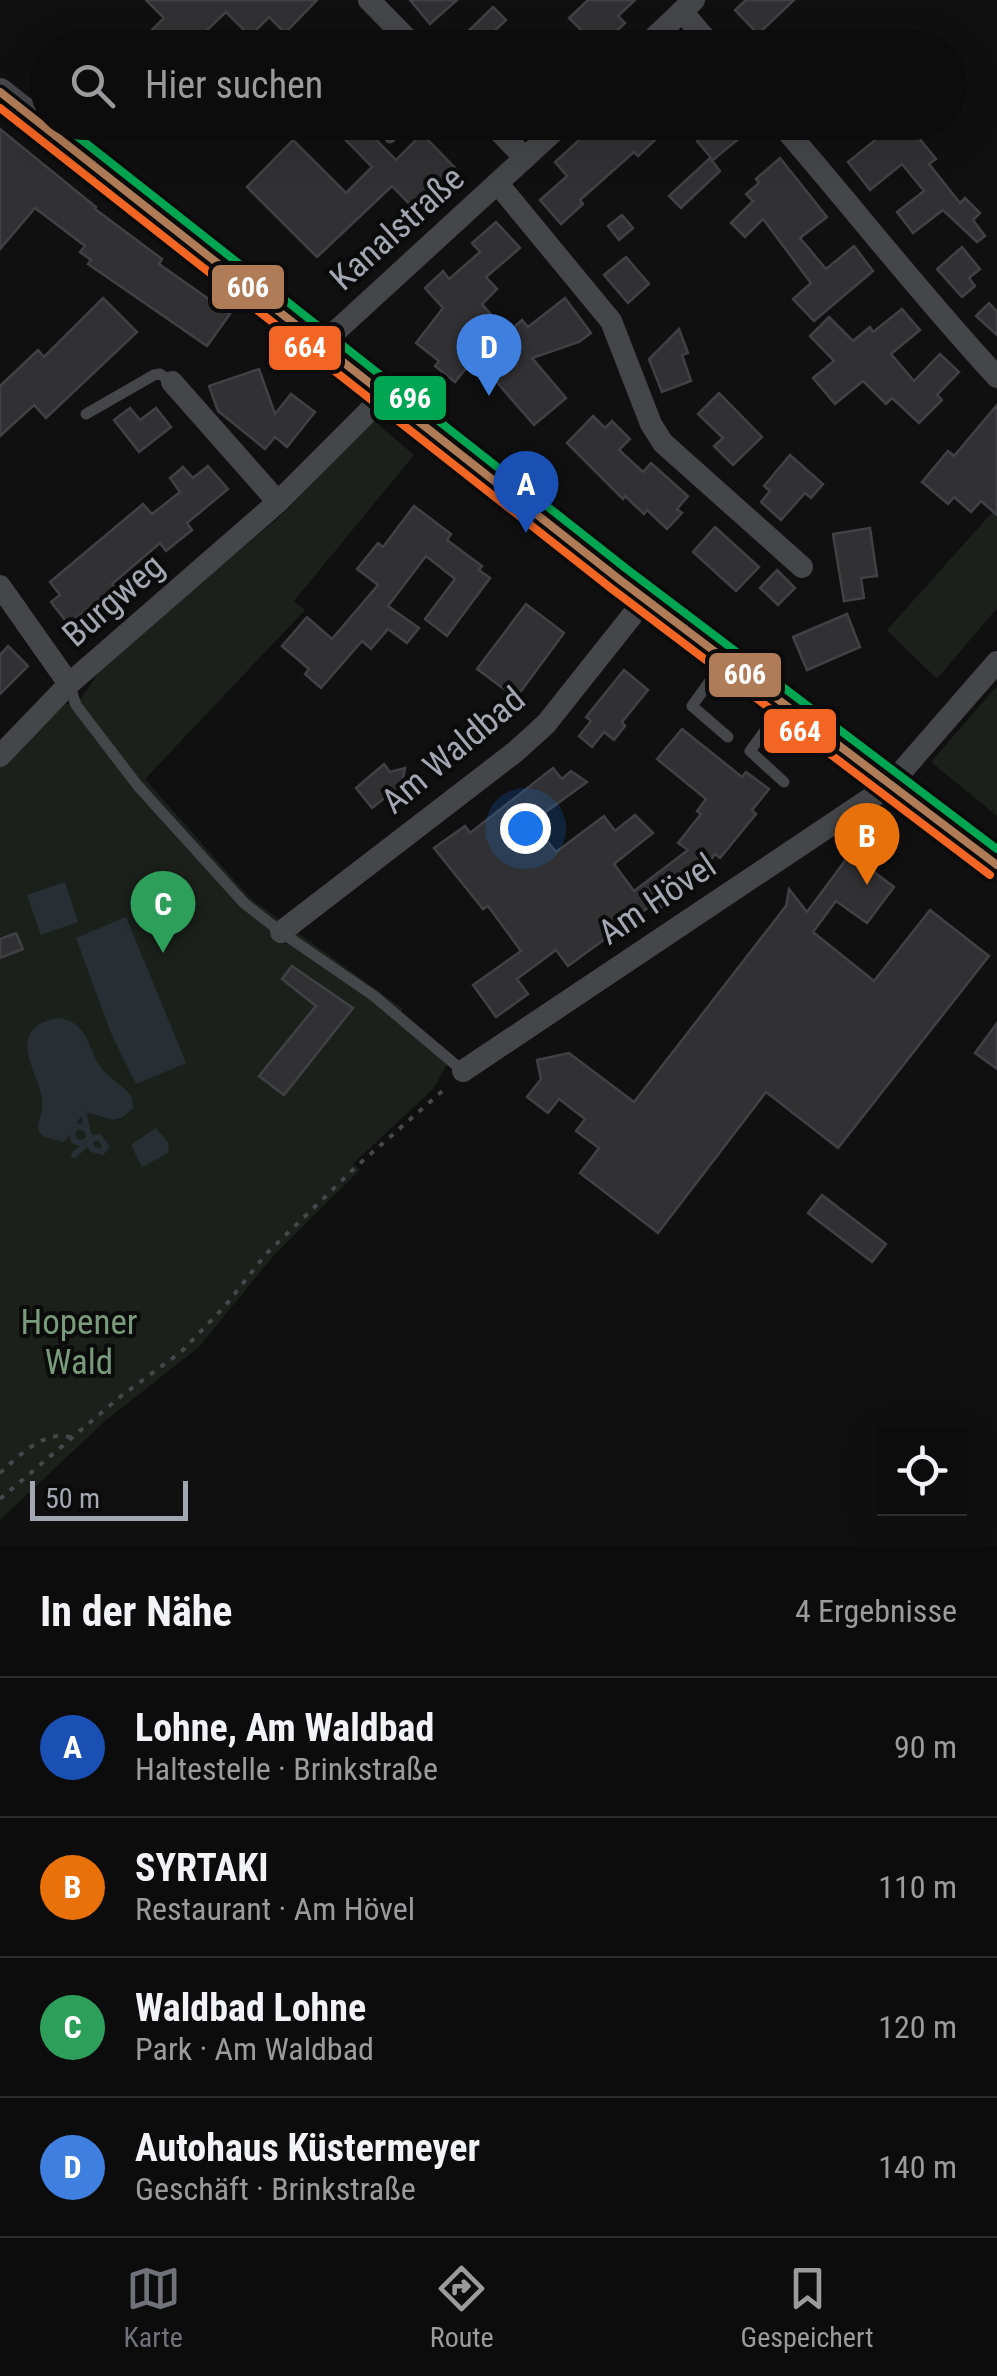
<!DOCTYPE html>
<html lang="de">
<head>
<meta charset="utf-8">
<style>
  :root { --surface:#0c0c0d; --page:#151516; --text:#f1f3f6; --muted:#9a9b9d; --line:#2c2c2e; --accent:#6f7279 }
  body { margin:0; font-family:"Roboto Condensed",sans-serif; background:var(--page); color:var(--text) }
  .controls { position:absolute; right:30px; bottom:30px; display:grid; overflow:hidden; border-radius:0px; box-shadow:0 10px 40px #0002 }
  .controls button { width:90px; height:90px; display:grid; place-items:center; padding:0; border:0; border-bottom:2px solid var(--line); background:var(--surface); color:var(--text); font:50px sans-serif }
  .scale { position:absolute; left:30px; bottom:25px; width:158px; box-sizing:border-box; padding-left:10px; border:5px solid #a2a7b1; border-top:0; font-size:28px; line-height:35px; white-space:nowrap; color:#a2a7b1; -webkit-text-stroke:8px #0b0b0c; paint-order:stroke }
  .you { position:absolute; left:525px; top:828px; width:35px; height:35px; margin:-25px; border:8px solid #fff; border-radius:50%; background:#1a73e8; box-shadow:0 0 0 15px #1a73e833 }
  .badge { display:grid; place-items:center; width:65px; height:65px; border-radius:50%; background:var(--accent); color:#fff; font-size:32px; font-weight:700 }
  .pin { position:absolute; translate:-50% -82px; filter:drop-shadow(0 2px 5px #0008) }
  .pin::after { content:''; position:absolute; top:52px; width:35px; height:30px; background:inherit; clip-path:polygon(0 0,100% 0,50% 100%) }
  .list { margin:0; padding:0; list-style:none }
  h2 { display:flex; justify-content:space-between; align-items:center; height:130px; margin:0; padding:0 40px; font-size:42px }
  h2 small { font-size:32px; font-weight:400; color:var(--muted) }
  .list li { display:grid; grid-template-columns:65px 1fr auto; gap:30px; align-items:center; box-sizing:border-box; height:140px; padding:0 40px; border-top:2px solid var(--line) }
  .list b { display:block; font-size:38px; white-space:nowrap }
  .list p { margin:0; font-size:32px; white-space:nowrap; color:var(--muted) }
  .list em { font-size:32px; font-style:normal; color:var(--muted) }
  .icon { flex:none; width:55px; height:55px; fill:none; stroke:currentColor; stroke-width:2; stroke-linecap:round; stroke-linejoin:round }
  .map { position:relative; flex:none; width:997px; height:1546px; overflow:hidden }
  .search { position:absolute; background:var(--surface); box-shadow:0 10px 40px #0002; left:30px; right:30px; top:30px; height:110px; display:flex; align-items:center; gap:25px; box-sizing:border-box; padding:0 35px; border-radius:55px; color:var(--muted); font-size:38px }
  .sheet { height:690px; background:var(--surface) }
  nav { display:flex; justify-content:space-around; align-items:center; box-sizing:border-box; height:140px; border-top:2px solid var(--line); background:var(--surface); font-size:28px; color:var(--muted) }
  nav a { display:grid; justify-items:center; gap:5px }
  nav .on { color:var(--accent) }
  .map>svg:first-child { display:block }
  .green { fill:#1b201b }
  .water { fill:#282f34 }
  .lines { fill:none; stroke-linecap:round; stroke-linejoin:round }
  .stream { stroke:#282f34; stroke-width:6 }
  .building { fill:#313133; stroke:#404144; stroke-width:2.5 }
  .path { stroke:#46484b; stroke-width:4; stroke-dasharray:5 8; stroke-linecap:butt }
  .service { stroke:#454649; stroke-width:11 }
  .minor { stroke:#454649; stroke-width:22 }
  .tertiary { stroke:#454649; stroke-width:28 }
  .bus-1-casing { stroke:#0b0b0c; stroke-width:15 }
  .bus-2-casing { stroke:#0b0b0c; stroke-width:15 }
  .bus-3-casing { stroke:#0b0b0c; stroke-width:15 }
  .bus-1 { stroke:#b07c57; stroke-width:8 }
  .bus-2 { stroke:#f26522; stroke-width:8 }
  .bus-3 { stroke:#00a651; stroke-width:8 }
  .labels { text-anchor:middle; stroke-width:8; stroke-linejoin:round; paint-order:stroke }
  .street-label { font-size:35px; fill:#a2a7b1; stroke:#0b0b0c }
  .park-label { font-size:35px; fill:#7a9b7b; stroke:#0b0b0c }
  .line-badge { stroke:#0b0b0c; stroke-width:4 }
  .badge-label { font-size:28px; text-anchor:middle; font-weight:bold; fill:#fff }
</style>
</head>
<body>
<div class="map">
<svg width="997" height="1546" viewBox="0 0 997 1546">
  <rect width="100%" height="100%" fill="#101011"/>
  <g class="green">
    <polygon points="373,420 414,455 294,601 305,610 145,779 250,898 403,1009 395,1018 447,1065 433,1089 353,1164 360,1170 274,1255 199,1347 105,1421 0,1520 0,767 57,708 81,698 103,666 285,512"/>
    <polygon points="997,507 997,608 937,679 887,630"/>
    <polygon points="997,686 997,816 931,762"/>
  </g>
  <g class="water">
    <polygon points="65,882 78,922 41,935 27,895"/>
    <polygon points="126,917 186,1063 136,1084 111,1033 76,938"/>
    <path d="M57,1018C89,1021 86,1048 102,1069C111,1080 124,1086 132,1097L133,1108C112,1129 110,1115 86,1113C74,1120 74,1134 63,1142L44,1137L38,1130C38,1119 44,1109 42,1098C39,1072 3,1030 57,1018Z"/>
    <polygon points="156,1128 169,1144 168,1153 142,1167 131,1145"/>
  </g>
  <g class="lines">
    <path class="stream" d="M74,1155L88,1143C91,1138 89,1133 86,1129L78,1126L72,1132L74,1141L80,1143L95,1138L99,1137L106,1146L102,1152L92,1149L91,1146L83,1111"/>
  </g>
  <g class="building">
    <polygon points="146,0 317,0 285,33 269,17 250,36 226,12 188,48 134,48 164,18"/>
    <polygon points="410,0 457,0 430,24"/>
    <polygon points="588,0 635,0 618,16 625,23 599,48 569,18"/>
    <polygon points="746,0 794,0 758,34 735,10"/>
    <polygon points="493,7 506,20 488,37 498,48 451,48"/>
    <polygon points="328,122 359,122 396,160 422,134 461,174 420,215 392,186 317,257 247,187 293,140 346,193 372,167"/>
    <polygon points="599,122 674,122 638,156 634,152 580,200 583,204 561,224 540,200 567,176 555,162"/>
    <polygon points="718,122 759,122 713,160 697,141"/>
    <polygon points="875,122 906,122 936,159 929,164 960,203 965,198 980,213 973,220 985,236 977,242 943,210 913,233 897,212 924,191 902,164 870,190 848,162 884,133"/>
    <polygon points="0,129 96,207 95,209 162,259 159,264 230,314 207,346 88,264 91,260 80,252 85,246 35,208 0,249"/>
    <polygon points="710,158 720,171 681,208 669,196"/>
    <polygon points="780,158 827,217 800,238 826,269 854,246 873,271 814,321 793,299 811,283 763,219 745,237 731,223 753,201 746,194 759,183 756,179"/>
    <polygon points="622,215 633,228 619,240 608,226"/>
    <polygon points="496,222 520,248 486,277 497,289 482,304 507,333 522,320 528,327 565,298 591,333 579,342 532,358 566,398 534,425 475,357 455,382 435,366 439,361 416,343 443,308 425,288 443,271 449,279 480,252 472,243"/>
    <polygon points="962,247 980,269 969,278 975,286 962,297 937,269"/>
    <polygon points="626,257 649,284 628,303 604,275"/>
    <polygon points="103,298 137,332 46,418 34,405 0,436 0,386 38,350 44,357"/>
    <polygon points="989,303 997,312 997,335 976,316"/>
    <polygon points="902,309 920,330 891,354 914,381 940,354 959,372 937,395 942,400 919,423 892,398 886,404 863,381 835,404 813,378 834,361 810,336 829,317 853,341 870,327 873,332"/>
    <polygon points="679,329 688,353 682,355 691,381 662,392 649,359"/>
    <polygon points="259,369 275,414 291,394 315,412 287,447 275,437 265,449 218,411 209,386"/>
    <polygon points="719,393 762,437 733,465 714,446 723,438 698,414"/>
    <polygon points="997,405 997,515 981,501 971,512 954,497 948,504 922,482 948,451 954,456"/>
    <polygon points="130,408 140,420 156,408 171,427 139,452 114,420"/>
    <polygon points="593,416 605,428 612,421 630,439 619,450 643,472 651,463 688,496 677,509 682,513 667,529 647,510 644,514 625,496 623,499 567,443"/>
    <polygon points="790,455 823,484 811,498 805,493 781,520 761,502 770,491 764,486"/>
    <polygon points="208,466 228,489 187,523 192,530 166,551 160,543 112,584 115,588 68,624 51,602 60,595 50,582 143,504 152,514 180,492 170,478 183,467 193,478"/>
    <polygon points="414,506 451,534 447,540 482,566 479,570 490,578 447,636 425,619 455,579 426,556 388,606 419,628 407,643 388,629 371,649 362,641 321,688 305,674 309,669 282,646 307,617 332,639 378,585 357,569 378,543 383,547"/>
    <polygon points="715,527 759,567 736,591 693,552"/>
    <polygon points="870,528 877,576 861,578 864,598 844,601 833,534"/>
    <polygon points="777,570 795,588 778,605 760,588"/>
    <polygon points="526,604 564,633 516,698 477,669"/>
    <polygon points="847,614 860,647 807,670 793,637"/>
    <polygon points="8,646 28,666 0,694 0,655"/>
    <polygon points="624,670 648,690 622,722 625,726 614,740 604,732 592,747 579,736 591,721 586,717"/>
    <polygon points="682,729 742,777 746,772 769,789 752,810 756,814 720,858 715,854 695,881 658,910 653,904 568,966 556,950 517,979 528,994 496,1017 473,985 521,951 488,906 483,909 434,848 465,826 470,833 553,768 562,779 571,771 587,782 532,822 556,852 604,816 615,831 635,815 653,833 614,864 634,891 688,850 678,843 701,814 697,811 706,799 657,759"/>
    <polygon points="384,764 390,772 405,768 402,784 372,808 356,788"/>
    <polygon points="850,854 894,887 867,923 836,901 813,932 874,981 930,910 989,956 838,1148 766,1092 658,1233 580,1173 599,1148 576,1131 585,1119 559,1099 548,1113 527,1097 541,1079 537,1060 569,1053 634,1102 786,906 789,889 807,912"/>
    <polygon points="16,933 23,949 0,958 0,939"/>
    <polygon points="292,966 353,1008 284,1095 259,1076 316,1006 282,979"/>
    <polygon points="997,1023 997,1069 975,1053"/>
    <polygon points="822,1195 886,1244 872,1262 808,1213"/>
  </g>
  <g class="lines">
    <g class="path">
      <path d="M0,1473C19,1456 45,1428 73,1438"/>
      <polyline points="0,1499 121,1396 181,1352 225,1306 266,1254 358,1165 447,1087"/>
    </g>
    <g class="service">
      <polyline points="390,138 406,122"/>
      <polyline points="86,414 154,375 160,374 172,382"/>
      <polyline points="725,660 692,706 728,737"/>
      <polyline points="69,684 76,705 138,786 244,903 281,932 374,996 463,1071"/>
      <polyline points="784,705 750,751 784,782"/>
    </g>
    <g class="minor">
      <polyline points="369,0 416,48"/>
      <polyline points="682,11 713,48"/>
      <polyline points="643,48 694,0"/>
      <polyline points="490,122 525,158"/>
      <path d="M779,122C853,207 921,295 997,377"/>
      <polyline points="498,184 611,321 651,424 663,443 802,567"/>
      <polyline points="322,344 564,122"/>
      <polyline points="172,382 278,502"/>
      <polyline points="0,586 69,684"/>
      <polyline points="0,756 69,684 278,502 384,396"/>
      <polyline points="281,932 515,752 546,724 646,598"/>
      <polyline points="463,1071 889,786 997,662"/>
    </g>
    <path class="tertiary" d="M0,92C330,352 659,616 997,865"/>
    <g class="bus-1-casing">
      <polyline id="bus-1" points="0,92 620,580 997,865"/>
    </g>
    <g class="bus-2-casing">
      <polyline id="bus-2" points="0,108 612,589 990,875"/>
    </g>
    <g class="bus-3-casing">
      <polyline id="bus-3" points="59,122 628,570 997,849"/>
    </g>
    <use href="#bus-1" class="bus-1"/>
    <use href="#bus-2" class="bus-2"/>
    <use href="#bus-3" class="bus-3"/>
  </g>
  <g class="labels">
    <g class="street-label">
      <text transform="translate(397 228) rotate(-42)" y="12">Kanalstraße</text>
      <text transform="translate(113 600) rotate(-41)" y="12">Burgweg</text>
      <text transform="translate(453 750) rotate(-40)" y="12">Am Waldbad</text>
      <text transform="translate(657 899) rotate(-34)" y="12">Am Hövel</text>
    </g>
    <g class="park-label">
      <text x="79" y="1334">Hopener<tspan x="79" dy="40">Wald</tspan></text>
    </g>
  </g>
  <g class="line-badge">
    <rect x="210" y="263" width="76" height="48" rx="10" fill="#b07c57"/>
    <rect x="267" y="324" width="76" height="48" rx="10" fill="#f26522"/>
    <rect x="372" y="374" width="76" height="48" rx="10" fill="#00a651"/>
    <rect x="707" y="651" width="76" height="48" rx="10" fill="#b07c57"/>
    <rect x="762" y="707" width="76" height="48" rx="10" fill="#f26522"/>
  </g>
  <g class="badge-label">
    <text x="248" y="297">606</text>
    <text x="305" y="357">664</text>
    <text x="410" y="408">696</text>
    <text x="745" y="684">606</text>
    <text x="800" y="741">664</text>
  </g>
</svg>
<div class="controls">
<button><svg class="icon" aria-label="locate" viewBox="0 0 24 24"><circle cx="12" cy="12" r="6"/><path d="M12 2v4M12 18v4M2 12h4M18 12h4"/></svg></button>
</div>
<div class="scale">50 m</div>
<div class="you"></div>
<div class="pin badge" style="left:526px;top:533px;background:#1a4fb4">A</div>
<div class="pin badge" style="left:867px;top:885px;background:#e8710a">B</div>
<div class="pin badge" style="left:163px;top:953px;background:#2e9e5b">C</div>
<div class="pin badge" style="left:489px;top:396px;background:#3f7fe0">D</div>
<div class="search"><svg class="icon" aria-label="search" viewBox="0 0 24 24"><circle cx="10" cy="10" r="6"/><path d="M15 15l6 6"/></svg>Hier suchen</div>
</div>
<section class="sheet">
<h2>In der Nähe<small>4 Ergebnisse</small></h2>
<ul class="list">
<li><span class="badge" style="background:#1a4fb4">A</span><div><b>Lohne, Am Waldbad</b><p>Haltestelle · Brinkstraße</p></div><em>90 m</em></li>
<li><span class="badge" style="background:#e8710a">B</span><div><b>SYRTAKI</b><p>Restaurant · Am Hövel</p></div><em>110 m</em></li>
<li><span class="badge" style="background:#2e9e5b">C</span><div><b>Waldbad Lohne</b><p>Park · Am Waldbad</p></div><em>120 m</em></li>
<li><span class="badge" style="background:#3f7fe0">D</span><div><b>Autohaus Küstermeyer</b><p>Geschäft · Brinkstraße</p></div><em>140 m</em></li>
</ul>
</section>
<nav>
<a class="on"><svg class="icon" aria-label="map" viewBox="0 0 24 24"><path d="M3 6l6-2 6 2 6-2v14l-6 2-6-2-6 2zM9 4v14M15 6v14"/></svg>Karte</a>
<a><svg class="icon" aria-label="directions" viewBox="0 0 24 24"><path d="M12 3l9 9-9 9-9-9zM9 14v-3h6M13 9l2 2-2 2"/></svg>Route</a>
<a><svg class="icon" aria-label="saved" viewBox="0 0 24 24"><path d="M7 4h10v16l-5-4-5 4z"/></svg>Gespeichert</a>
</nav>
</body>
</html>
